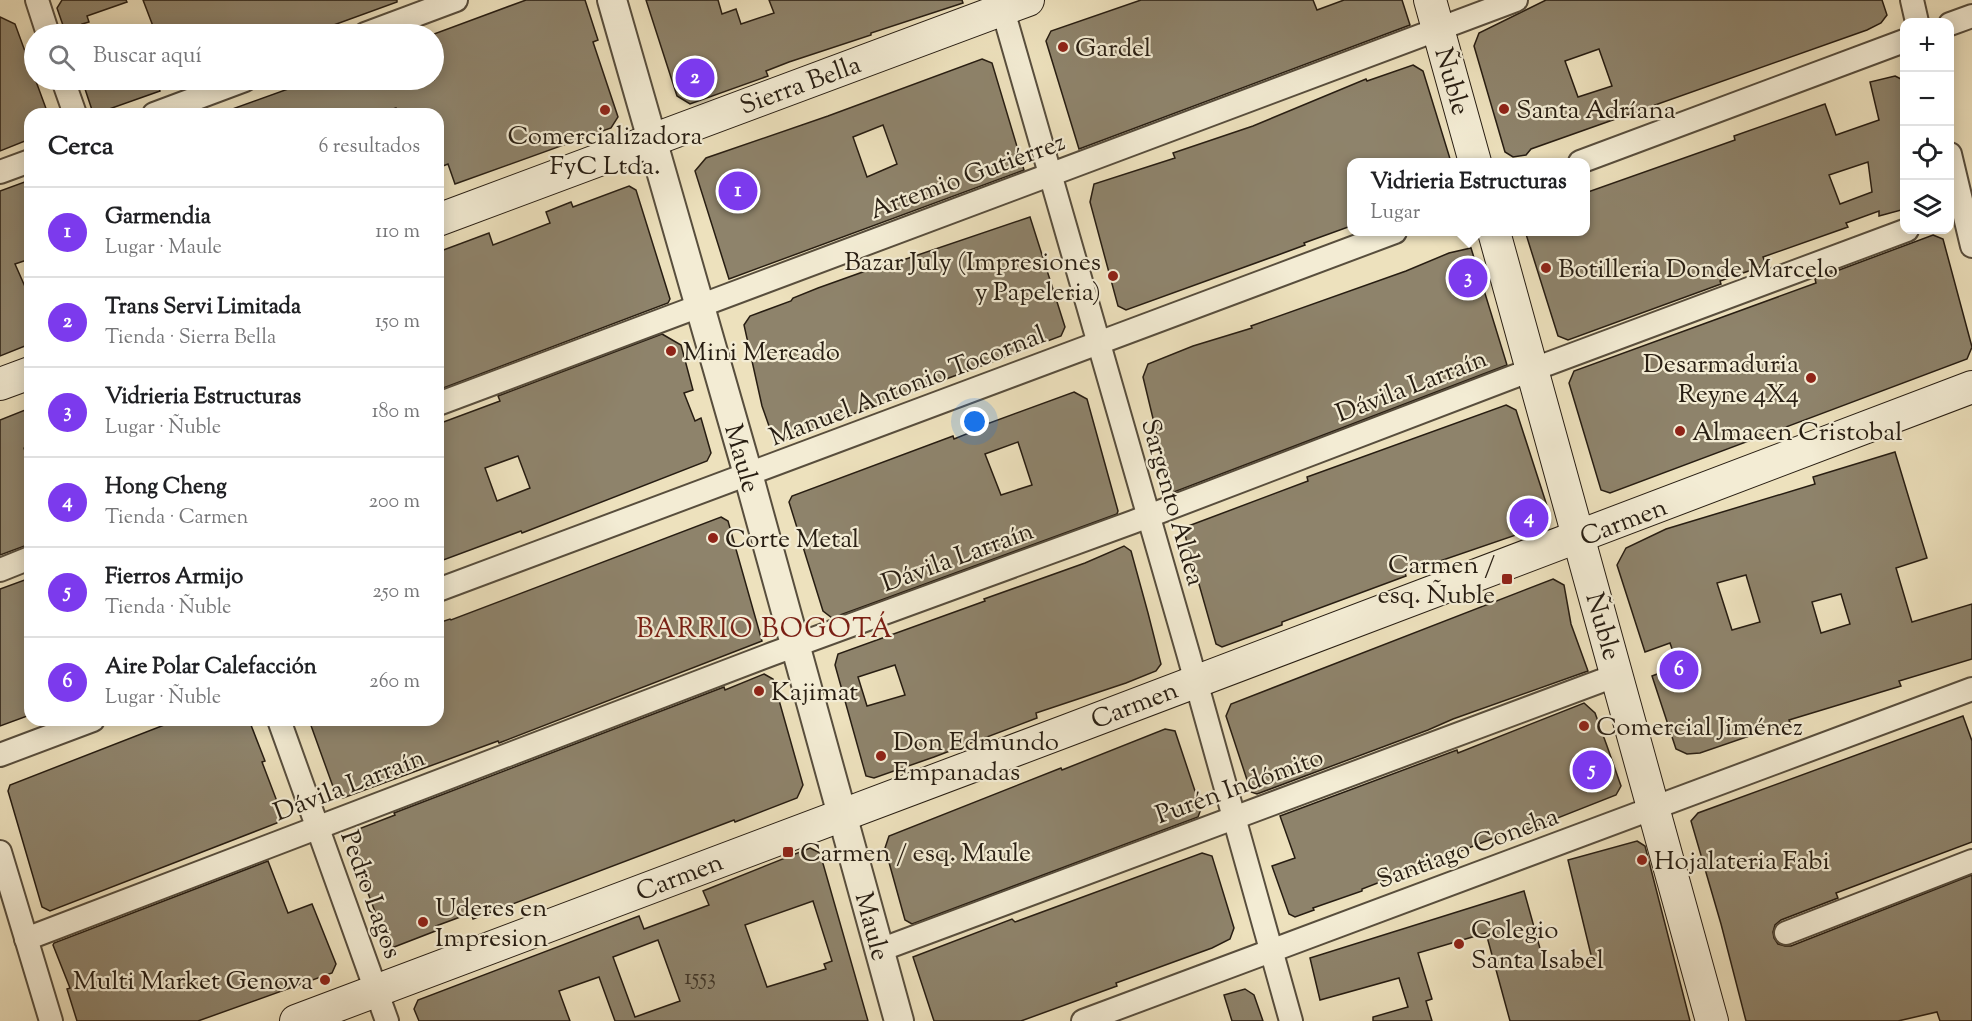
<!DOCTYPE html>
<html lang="es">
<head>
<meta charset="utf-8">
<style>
  :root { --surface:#fff; --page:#f2f2f2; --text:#202124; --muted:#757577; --line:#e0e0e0; --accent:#7c3aed }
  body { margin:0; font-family:"Sorts Mill Goudy",serif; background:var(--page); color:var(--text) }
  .controls { position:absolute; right:18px; top:18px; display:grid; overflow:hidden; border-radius:12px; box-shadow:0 3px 15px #0003 }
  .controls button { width:54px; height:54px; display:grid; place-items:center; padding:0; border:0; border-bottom:2px solid var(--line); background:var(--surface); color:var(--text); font:30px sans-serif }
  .you { position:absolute; left:975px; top:422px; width:21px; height:21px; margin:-15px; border:4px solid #fff; border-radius:50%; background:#1a73e8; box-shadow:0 0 0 9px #1a73e833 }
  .badge { display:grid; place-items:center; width:39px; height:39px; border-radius:50%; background:var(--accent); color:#fff; font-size:20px; font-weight:700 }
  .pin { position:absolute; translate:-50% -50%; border:3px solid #fff; box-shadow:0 2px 6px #0006 }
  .popup { position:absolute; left:1347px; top:158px; width:243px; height:78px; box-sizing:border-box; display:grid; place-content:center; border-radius:12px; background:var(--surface); filter:drop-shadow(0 2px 4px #0005); font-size:20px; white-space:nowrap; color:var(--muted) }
  .popup b { font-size:22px; color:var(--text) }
  .popup::after { content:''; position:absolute; left:50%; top:100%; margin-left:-12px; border:12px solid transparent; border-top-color:var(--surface) }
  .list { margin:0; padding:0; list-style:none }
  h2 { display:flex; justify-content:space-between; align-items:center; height:78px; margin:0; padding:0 24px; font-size:26px }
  h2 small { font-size:20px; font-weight:400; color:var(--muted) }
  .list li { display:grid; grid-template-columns:39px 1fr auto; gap:18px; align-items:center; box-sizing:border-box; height:90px; padding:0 24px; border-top:2px solid var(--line) }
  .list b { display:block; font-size:22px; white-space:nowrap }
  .list p { margin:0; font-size:20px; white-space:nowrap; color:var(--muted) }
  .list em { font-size:20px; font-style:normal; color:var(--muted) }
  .icon { flex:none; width:33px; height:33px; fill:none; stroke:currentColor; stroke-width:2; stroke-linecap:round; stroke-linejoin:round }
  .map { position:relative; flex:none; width:1972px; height:1021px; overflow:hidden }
  .search { position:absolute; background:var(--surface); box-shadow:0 3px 15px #0003; left:24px; top:24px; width:420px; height:66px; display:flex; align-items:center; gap:15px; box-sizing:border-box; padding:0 21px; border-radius:33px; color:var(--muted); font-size:22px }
  .panel { position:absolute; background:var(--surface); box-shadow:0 3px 15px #0003; left:24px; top:108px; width:420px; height:618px; border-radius:18px }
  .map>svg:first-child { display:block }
  .building { fill:#8e836b; stroke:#271d12; stroke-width:1.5; fill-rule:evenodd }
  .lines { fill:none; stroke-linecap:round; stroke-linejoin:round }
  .minor-casing { stroke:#584e3d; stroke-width:26 }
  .tertiary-casing { stroke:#584e3d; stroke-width:32 }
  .secondary-casing { stroke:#271d12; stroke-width:34 }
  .minor { stroke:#f3ecd4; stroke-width:22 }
  .tertiary { stroke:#f3ecd4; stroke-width:28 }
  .secondary { stroke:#f3ecd4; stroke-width:32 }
  .poi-dot { fill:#8f2418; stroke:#f3ecd4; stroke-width:2 }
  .labels { text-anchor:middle; stroke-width:4.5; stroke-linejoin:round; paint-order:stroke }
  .number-label { font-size:22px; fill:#413628 }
  .poi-label { font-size:26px; fill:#271d12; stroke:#f3ecd4; text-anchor:start }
  .street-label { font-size:26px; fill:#271d12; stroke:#f3ecd4 }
  .neighbourhood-label { font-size:27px; letter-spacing:1.5px; fill:#7a1f14; stroke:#f3ecd4 }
</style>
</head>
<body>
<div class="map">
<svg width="1972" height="1021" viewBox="0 0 1972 1021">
  <rect width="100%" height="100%" fill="#ede1bd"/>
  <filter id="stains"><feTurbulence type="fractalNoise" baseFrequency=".00333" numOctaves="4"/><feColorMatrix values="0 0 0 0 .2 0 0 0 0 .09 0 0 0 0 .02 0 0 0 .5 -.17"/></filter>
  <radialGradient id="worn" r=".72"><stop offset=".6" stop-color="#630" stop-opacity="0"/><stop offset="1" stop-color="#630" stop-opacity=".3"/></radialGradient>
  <g class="building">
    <polygon points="62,0 126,0 127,2 87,16 89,22 82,24 85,34 66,34 57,8"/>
    <polygon points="143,0 397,0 397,2 309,34 156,34"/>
    <polygon points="526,0 585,0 598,40 593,42 618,117 611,128 455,184 448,164 438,168 438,114 399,114 396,108 378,114 224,114 224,112 313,80 434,80 434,34"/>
    <polygon points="646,0 718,0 722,14 736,9 741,24 774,13 769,0 962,0 963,3 871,33 871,35 789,62 766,71 768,76 690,104 677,96"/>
    <polygon points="1141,0 1313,0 1317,10 1344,0 1402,0 1410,25 1079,149 1046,41 1051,31"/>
    <path d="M1546,0H1882L1887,15L1881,23L1867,30L1531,149L1526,155L1513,157L1505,152L1474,46L1479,33ZM1599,49L1612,86L1578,97L1565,61Z"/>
    <polygon points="0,17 15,24 48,114 30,114 30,139 0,151"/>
    <path d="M982,59L992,63L1024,170L729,279L695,171L706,158L828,116ZM883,125L897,164L867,177L853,137Z"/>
    <polygon points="1413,65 1423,71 1451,162 1351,162 1351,226 1304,243 1305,245 1278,255 1126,310 1118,306 1090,202 1094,184 1175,158 1173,153 1253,126 1366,79 1367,81"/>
    <path d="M1895,76L1905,81V209L1879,216V211L1846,223L1848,227L1763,257L1766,265L1720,281L1721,284L1568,340L1558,336L1525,231H1585V193L1735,140L1734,136L1825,104L1836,135L1879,120L1870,82ZM1868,162L1872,192L1840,204L1829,175Z"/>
    <polygon points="82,80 156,80 160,91 98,113 92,110"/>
    <polygon points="30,180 30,259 15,264 30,298 30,344 0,356 0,191"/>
    <polygon points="629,186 636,190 670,299 668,303 438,390 438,252 489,233 493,245 550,223 546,212 571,202 573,207"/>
    <polygon points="1030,217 1065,327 1061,336 775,443 762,406 744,325 750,316 791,301 793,298 818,288 902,258 903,260"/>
    <polygon points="1933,235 1943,239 1972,347 1967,359 1610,493 1601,490 1569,383 1574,371 1816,283 1815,279"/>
    <polygon points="1471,248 1507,365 1174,492 1170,489 1143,377 1148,364 1193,346 1252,328 1251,326 1406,271 1449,253"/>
    <path d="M662,334L681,345L693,390L684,393L695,421L701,418L711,453L707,461L522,533L521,531L438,562V424L500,401L498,396ZM518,456L530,488L497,501L485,468Z"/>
    <path d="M1074,392L1087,399L1118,511L1117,514L832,618L823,611L789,502L792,496L953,436L954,439L984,427V425ZM1018,442L1032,485L1001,495L985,454Z"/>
    <polygon points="1506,405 1516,410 1548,509 1539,527 1405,573 1406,576 1282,622 1282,625 1222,647 1216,644 1183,528 1308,481 1307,477"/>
    <polygon points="30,408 30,445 24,448 30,465 30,544 0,555 0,420"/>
    <path d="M1895,452L1927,558L1896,568L1912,622L1972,604V659L1899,681L1901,686L1789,720L1790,722L1700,753L1687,754L1676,749L1652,676L1678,666L1670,643L1645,652L1617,565L1626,548L1666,529L1815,484L1813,477ZM1746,575L1760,622L1732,630L1717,583ZM1841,594L1850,624L1821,633L1812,602Z"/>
    <polygon points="721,517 728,521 762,641 499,743 498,741 343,798 336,795 309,720 438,720 438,623 450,619 451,620"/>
    <path d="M1124,546L1131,551L1148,613L1161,664L1156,671L1126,683L1036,713L1037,718L934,757L874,778L866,776L835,665L838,654L985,601L984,599L1085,563ZM895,665L905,695L867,706L858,677Z"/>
    <polygon points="30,578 30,715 0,726 0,589"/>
    <polygon points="1553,579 1564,585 1571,624 1588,671 1453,719 1428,730 1257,794 1251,792 1226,716 1231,704"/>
    <polygon points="764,674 773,679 803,785 797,798 735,822 734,820 473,919 471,913 436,926 438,930 389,949 362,877 367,876 352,837 356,830 395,815 394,813 724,687 725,690"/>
    <polygon points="1584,703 1595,713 1607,746 1621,786 1616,795 1517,834 1515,830 1445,857 1362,889 1362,891 1313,908 1314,910 1295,917 1289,914 1272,866 1295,858 1280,816 1457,750 1458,753"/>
    <polygon points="1963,716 1972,741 1972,842 1836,893 1838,898 1781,920 1775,925 1773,932 1774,938 1778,944 1785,946 1791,946 1972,875 1972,1021 1940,1021 1937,1012 1898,1021 1746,1021 1721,924 1691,821 1698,813"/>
    <polygon points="177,720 249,720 265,761 262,762 281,812 277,823 50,911 42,907 8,791 10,785"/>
    <polygon points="1165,729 1175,731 1201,809 1198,817 912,924 905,920 885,848 889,836 1061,768 1062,770"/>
    <polygon points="1637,841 1645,846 1690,1021 1510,1021 1486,933 1418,953 1432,999 1426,1001 1432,1021 1373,1021 1373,1017 1408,1007 1399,978 1320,1000 1310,958 1524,891 1546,970 1592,959 1568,860"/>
    <path d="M810,848L820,853L868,1021H615L599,977L559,991L570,1021H419L414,1009L418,1000L639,916L644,929L709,905L703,891ZM813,901L832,961L824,964L826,969L767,987L745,925ZM658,940L680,1001L635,1017L613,957Z"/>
    <polygon points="1202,853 1212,856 1234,928 1230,939 1212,948 1116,983 1117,986 1021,1021 934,1021 913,957 1012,919 1015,922"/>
    <polygon points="268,861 288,913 312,904 336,964 332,973 198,1021 77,1021 67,989 70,988 53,945 54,943"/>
    <polygon points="1245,989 1254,995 1263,1021 1232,1021 1224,995"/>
  </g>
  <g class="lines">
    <g class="minor-casing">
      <g id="minor">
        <polyline points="37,0 48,34"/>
        <polyline points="1000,0 1188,653 1291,1021"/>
        <polyline points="1912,0 1917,22"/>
        <polyline points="1950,24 1972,16"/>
        <polyline points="365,34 456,0"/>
        <polyline points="63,80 75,114"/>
        <polyline points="154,114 245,80"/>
        <polyline points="1950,154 1972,246"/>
        <polyline points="1580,162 1904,41"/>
        <polyline points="0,172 30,161"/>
        <polyline points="438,404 1516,0"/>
        <polyline points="0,570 30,558"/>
        <polyline points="438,590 1395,232"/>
        <polyline points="279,720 387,1021"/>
        <polyline points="0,755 93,720"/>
        <polyline points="0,852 51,1021"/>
        <polyline points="1786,933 1972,861"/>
        <polyline points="26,939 772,654 1133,522 1510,378 1907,230"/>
        <polyline points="880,950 1617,675"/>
        <polyline points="1083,1021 1972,689"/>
      </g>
    </g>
    <g class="tertiary-casing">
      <polyline id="tertiary" points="612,0 748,474 899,1021"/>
    </g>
    <g class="secondary-casing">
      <g id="secondary">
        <polyline points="1430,0 1475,162"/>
        <polyline points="438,220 1028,0"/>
        <polyline points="1494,232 1712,1021"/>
        <polyline points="0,384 30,373"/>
        <path d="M296,1021C855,810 1414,601 1972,387"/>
      </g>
    </g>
    <use href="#minor" class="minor"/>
    <use href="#tertiary" class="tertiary"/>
    <use href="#secondary" class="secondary"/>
  </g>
  <g class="poi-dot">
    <circle cx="1063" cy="47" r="6"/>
    <circle cx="1504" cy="109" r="6"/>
    <circle cx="605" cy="110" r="6"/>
    <circle cx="1546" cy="268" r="6"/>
    <circle cx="1113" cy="276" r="6"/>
    <circle cx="671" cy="351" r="6"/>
    <circle cx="1811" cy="378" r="6"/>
    <circle cx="1680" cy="431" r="6"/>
    <circle cx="713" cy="538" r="6"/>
    <rect x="1501" y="573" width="12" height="12" rx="3"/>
    <circle cx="759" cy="691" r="6"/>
    <circle cx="1584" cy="726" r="6"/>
    <circle cx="881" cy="756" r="6"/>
    <rect x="782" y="846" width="12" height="12" rx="3"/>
    <circle cx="1642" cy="860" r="6"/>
    <circle cx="423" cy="922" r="6"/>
    <circle cx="1459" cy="944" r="6"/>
    <circle cx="325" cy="980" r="6"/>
  </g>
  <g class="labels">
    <g class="number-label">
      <text x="700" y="984">1553</text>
    </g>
    <g class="poi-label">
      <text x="1075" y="56">Gardel</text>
      <text x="1516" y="118">Santa Adríana</text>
      <text x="605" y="144" text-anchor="middle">Comercializadora<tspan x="605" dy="30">FyC Ltda.</tspan></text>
      <text x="1101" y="270" text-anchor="end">Bazar July (Impresiones<tspan x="1101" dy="30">y Papeleria)</tspan></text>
      <text x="1558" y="277">Botilleria Donde Marcelo</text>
      <text x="683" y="360">Mini Mercado</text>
      <text x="1799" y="372" text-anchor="end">Desarmaduria<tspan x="1799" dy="30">Reyne 4X4</tspan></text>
      <text x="1692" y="440">Almacen Cristobal</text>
      <text x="725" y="547">Corte Metal</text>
      <text x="1495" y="573" text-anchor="end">Carmen /<tspan x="1495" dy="30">esq. Ñuble</tspan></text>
      <text x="771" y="700">Kajimat</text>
      <text x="1596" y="735">Comercial Jiménez</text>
      <text x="893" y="750">Don Edmundo<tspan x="893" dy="30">Empanadas</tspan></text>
      <text x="800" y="861">Carmen / esq. Maule</text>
      <text x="1654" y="869">Hojalateria Fabi</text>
      <text x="435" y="916">Uderes en<tspan x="435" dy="30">Impresion</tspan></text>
      <text x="1471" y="938">Colegio<tspan x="1471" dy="30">Santa Isabel</tspan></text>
      <text x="313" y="989" text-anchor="end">Multi Market Genova</text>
    </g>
    <g class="street-label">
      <text transform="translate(1453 81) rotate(74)" y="9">Ñuble</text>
      <text transform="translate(800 84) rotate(-20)" y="9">Sierra Bella</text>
      <text transform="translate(967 175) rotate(-20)" y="9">Artemio Gutiérrez</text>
      <text transform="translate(907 385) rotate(-21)" y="9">Manuel Antonio Tocornal</text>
      <text transform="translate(1411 385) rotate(-21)" y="9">Dávila Larraín</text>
      <text transform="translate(743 458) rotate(74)" y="9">Maule</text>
      <text transform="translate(1174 502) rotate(74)" y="9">Sargento Aldea</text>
      <text transform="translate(1623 521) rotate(-21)" y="9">Carmen</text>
      <text transform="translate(957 556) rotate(-20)" y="9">Dávila Larraín</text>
      <text transform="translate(1604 626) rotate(74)" y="9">Ñuble</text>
      <text transform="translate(1134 704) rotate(-21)" y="9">Carmen</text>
      <text transform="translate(349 784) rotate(-21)" y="9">Dávila Larraín</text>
      <text transform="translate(1239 785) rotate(-20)" y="9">Purén Indómito</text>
      <text transform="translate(1467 847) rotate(-20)" y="9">Santiago Concha</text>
      <text transform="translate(679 876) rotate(-21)" y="9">Carmen</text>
      <text transform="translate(372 894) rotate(70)" y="9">Pedro Lagos</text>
      <text transform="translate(873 926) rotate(75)" y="9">Maule</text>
    </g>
    <g class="neighbourhood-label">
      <text x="765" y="637">BARRIO BOGOTÁ</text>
    </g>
  </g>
  <rect width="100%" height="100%" filter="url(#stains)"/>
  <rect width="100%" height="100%" fill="url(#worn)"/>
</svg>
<div class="controls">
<button>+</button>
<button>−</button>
<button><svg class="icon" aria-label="locate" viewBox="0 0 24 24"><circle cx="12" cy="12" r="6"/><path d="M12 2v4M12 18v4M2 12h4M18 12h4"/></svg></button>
<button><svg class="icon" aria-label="layers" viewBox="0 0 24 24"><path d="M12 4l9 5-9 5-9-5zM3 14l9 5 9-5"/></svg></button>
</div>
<div class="you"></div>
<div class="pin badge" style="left:738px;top:191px">1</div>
<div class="pin badge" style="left:695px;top:78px">2</div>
<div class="pin badge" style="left:1468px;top:278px">3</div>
<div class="popup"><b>Vidrieria Estructuras</b>Lugar</div>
<div class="pin badge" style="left:1529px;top:518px">4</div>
<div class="pin badge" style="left:1592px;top:770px">5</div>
<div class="pin badge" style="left:1679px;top:670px">6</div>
<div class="search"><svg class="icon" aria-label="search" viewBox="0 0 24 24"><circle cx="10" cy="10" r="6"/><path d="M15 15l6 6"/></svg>Buscar aquí</div>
<section class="panel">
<h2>Cerca<small>6 resultados</small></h2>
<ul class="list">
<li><span class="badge">1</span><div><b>Garmendia</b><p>Lugar · Maule</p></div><em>110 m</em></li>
<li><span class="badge">2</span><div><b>Trans Servi Limitada</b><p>Tienda · Sierra Bella</p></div><em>150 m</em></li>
<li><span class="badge">3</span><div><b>Vidrieria Estructuras</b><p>Lugar · Ñuble</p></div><em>180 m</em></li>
<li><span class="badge">4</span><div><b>Hong Cheng</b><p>Tienda · Carmen</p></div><em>200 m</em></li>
<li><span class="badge">5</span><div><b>Fierros Armijo</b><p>Tienda · Ñuble</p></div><em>250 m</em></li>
<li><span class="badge">6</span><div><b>Aire Polar Calefacción</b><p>Lugar · Ñuble</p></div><em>260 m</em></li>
</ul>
</section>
</div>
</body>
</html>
